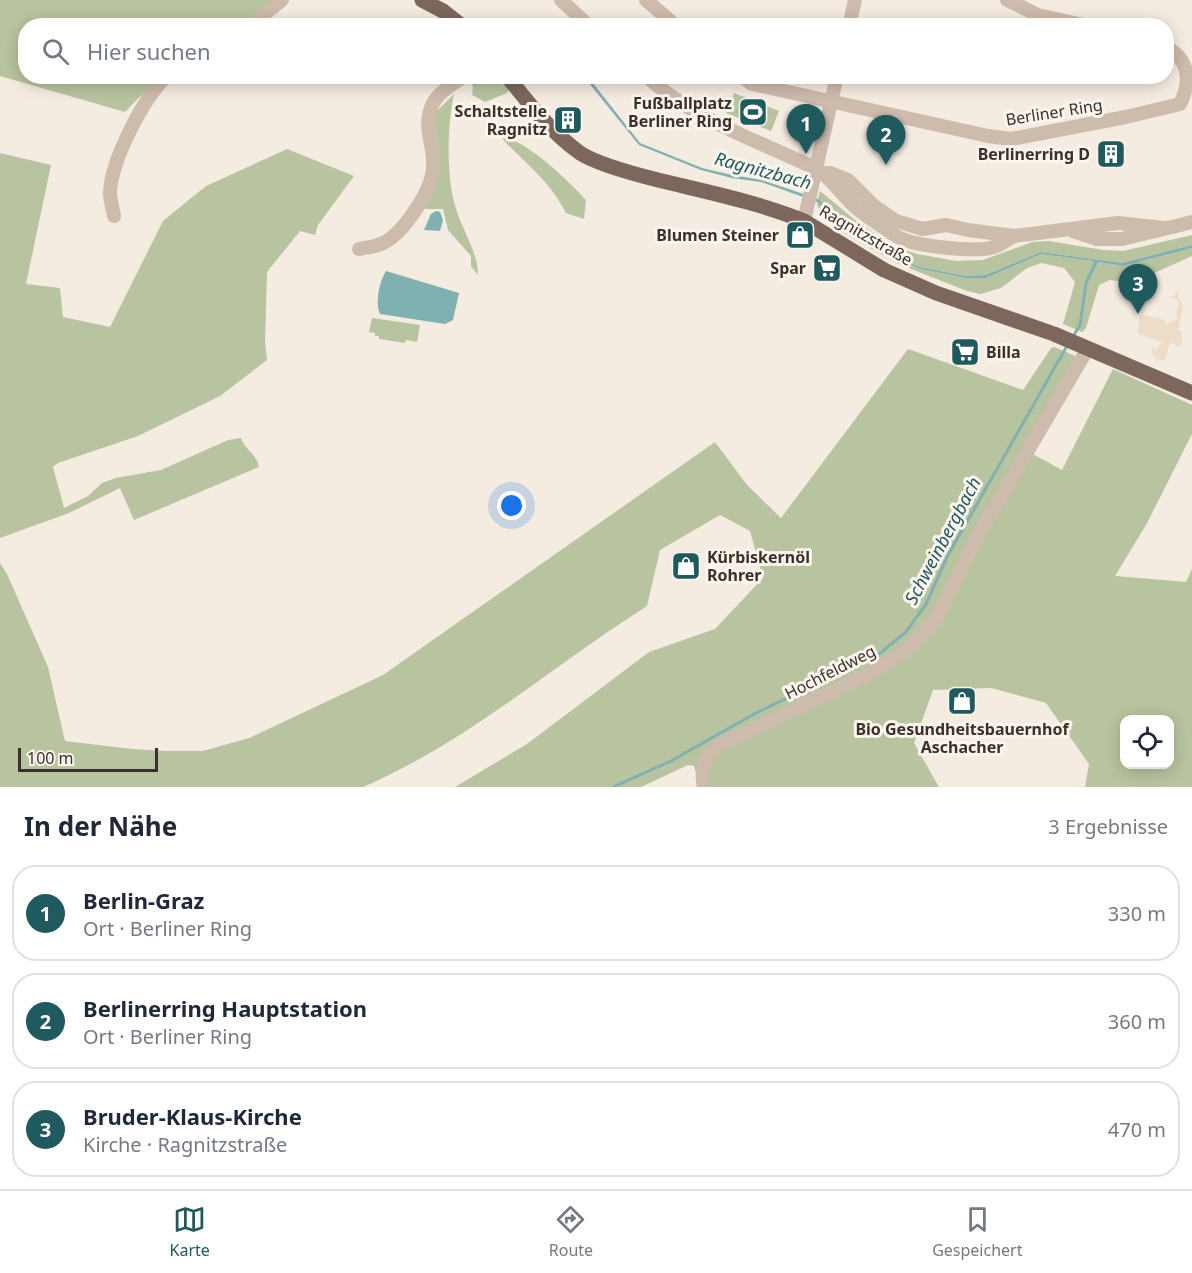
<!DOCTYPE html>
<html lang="de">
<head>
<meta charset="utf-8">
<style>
  :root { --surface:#fff; --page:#f2f2f3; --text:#1f2937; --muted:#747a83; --line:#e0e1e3; --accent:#1f5a5e }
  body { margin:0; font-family:"Noto Sans",sans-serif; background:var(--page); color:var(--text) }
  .controls { position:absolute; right:18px; bottom:18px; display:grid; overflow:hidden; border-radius:12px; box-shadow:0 3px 15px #0003 }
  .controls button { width:54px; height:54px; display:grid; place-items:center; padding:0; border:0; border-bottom:2px solid var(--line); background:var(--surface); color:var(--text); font:30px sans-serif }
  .scale { position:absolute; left:18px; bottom:15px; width:140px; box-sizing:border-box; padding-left:6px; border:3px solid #3b302b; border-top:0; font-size:16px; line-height:21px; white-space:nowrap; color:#3b302b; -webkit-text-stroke:4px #fbf5ee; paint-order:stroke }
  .you { position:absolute; left:512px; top:506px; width:21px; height:21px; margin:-15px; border:4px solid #fff; border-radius:50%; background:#1a73e8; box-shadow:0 0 0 9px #1a73e833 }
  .badge { display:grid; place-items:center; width:39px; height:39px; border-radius:50%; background:var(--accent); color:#fff; font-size:20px; font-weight:700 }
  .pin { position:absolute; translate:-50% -50px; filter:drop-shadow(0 2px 3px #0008) }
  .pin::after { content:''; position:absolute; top:32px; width:21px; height:18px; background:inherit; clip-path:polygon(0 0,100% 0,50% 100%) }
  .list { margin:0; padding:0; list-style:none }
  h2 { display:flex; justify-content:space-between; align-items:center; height:78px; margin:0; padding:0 24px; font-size:26px }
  h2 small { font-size:20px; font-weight:400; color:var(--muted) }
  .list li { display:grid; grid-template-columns:39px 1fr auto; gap:18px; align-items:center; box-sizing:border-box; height:96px; margin:0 12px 12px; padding:0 12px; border:2px solid var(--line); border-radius:24px }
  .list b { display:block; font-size:22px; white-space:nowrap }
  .list p { margin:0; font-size:20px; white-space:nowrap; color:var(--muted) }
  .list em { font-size:20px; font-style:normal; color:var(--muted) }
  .icon { flex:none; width:33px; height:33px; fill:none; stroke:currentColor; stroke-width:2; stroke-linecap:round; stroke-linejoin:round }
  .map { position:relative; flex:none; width:1192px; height:787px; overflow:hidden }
  .search { position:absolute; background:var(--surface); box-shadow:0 3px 15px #0003; left:18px; right:18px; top:18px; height:66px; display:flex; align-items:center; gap:15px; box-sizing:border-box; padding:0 21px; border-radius:24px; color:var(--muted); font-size:22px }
  .sheet { height:402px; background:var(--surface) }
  nav { display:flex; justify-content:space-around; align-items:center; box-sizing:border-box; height:84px; border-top:2px solid var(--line); background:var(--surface); font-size:16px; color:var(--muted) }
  nav a { display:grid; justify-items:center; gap:3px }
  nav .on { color:var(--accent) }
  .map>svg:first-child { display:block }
  .green { fill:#b8c4a0; fill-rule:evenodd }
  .plaza { fill:#ecdcc8 }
  .water { fill:#7fb0b2 }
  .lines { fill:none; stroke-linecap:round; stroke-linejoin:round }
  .stream { stroke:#7fb0b2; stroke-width:3 }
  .minor { stroke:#cdbbac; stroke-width:14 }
  .major { stroke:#7d675c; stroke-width:15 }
  .labels { text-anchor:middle; stroke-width:6; stroke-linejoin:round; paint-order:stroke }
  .poi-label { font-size:16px; font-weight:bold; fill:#3b302b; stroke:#fbf5ee; text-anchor:end }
  .street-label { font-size:16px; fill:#3b302b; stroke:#fbf5ee }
  .water-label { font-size:18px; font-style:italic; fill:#1f5a5e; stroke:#fbf5ee }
</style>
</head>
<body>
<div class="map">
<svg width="1192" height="787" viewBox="0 0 1192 787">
  <rect width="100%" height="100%" fill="#f4ebe1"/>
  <g class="green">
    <polygon points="0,0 275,0 237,25 26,26 26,76 159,77 125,112 0,76"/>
    <polygon points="475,77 499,77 509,90 507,93 485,102 472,95 473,87 469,80"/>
    <polygon points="734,93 779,111 771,131 726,113"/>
    <path d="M454,94C447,126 446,178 456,209C463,231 478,253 478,275L471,266V256L448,230L443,209H424C432,194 441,177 440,160C439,143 433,129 435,113Z"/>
    <path d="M502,136C532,145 565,178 586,200L584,219L566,213C551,183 527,164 504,141Z"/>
    <path d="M287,149L354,176L318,225L315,235L300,231L267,272L265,342L267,360L220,396L138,436L58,463L53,467L64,508L88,496L102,483L116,478L161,470L228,440L241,438C245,450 257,454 259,467L134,520L120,488L69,513L0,538V153L51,165L26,284L60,288L63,317L110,327L163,221L206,186Z"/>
    <polygon points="820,191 855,220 894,246 917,254 956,261 983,260 1032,242 1049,241 1103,250 1123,251 1192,235 1192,245 1122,263 1041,252 986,275 965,276 920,267 895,256 862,236 818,199"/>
    <polygon points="818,202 860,238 894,258 921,269 965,278 986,278 1041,254 1093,261 1095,265 1097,262 1123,266 1192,248 1192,256 1132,283 1110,280 1099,285 1086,328 1082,332 1063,324 1075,282 1064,268 1042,263 1027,268 1001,288 980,294 967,291 896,263 844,233 825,219 817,205"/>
    <polygon points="372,318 420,325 417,342 406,340 405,343 379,339 379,336 375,336 375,333 369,332"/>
    <path d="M1054,347L1073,355L1080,362L1029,452L1062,470L1113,369L1192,405V434L1146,525L1115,576L1186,582L1192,569V787H1085L1089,764L1046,703L991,688L933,690L914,743L939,787H700L694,766L688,765L641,787H455L527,744L649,652L715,629L763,578L750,531L720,515L660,550L647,606C551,667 469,741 363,787H0V563L7,574L48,667L65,741L132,749L166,751H203L249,738L383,675L715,442L747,485L781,518L908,349L1023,390L1051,348ZM1124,720H1170V764H1124Z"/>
  </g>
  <polygon class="plaza" points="1176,290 1183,307 1178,330 1182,331 1181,337 1183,339 1179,347 1170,342 1165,360 1156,359 1152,354 1153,347 1157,352 1158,346 1163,342 1139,334 1137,331 1140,317 1143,315 1165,320 1166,324 1178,319 1176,313 1179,301 1168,296 1175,296"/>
  <g class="water">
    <polygon points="584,77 589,78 640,143 702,168 732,175 762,180 818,199 862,236 895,256 920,267 965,276 986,275 1041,252 1122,263 1192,245 1192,248 1123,266 1097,262 1095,265 1093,261 1041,254 986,278 965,278 921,269 894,258 860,238 817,202 761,182 732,178 701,170 639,145"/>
    <polygon points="436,211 440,212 443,220 440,231 424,230 431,214"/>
    <path d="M386,271L459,293L453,320L445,324L380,314C375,303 379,282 386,271Z"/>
  </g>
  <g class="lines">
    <g class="stream">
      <polyline points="1072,338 1080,325 1086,283 1096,262"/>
      <polyline points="613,787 671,761 754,714 879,654 906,632 926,604 948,555 1067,346"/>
    </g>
    <g class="minor">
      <polyline points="561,0 589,26"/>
      <polyline points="646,0 676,26"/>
      <polyline points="1007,0 1038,15 1088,26"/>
      <polyline points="249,26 282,0"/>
      <polyline points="849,26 855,0"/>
      <path d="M646,76C697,122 757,140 817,169C828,175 844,197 855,207C865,215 890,233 900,238C916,246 978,253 994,247C1001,245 1008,239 1014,236"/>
      <path d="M741,76L752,84L988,136L1011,139L1126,117L1180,104C1191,82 1190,60 1166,47"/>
      <polyline points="823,173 830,173 848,180 874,206 896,221 923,229 946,225 968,230 1014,236 1118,223 1164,228"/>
      <path d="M114,216C113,209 110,200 110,193C111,161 143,98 167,76"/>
      <polyline points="804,221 837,76"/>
      <polyline points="1073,231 1097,239 1122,239 1192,222"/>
      <path d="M359,249C370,247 381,246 390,239C407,226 432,190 433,168C435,147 423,129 431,108C436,93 451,86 464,76"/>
      <path d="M704,787C700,771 704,759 716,747L869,674L904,652L926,630L938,616L975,541L1088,348"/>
    </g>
    <g class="major">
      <polyline points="422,0 443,11 462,26"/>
      <path d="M507,76C529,104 551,132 580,153C597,164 638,175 658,180C707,192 757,202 804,221L884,270L936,293L1054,334L1192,393"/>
    </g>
  </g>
  <defs>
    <g id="stadium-square" transform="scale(1.5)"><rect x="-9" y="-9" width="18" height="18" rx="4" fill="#1f5a5e" stroke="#fbf5ee"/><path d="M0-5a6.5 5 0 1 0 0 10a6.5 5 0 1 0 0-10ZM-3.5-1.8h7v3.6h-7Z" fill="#fff"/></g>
    <g id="building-square" transform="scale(1.5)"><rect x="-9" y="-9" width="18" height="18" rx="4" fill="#1f5a5e" stroke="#fbf5ee"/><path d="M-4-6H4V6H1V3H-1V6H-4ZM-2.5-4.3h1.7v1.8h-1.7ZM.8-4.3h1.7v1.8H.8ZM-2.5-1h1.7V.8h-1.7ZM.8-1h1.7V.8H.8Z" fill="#fff"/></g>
    <g id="shop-square" transform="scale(1.5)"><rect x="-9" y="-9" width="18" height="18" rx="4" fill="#1f5a5e" stroke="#fbf5ee"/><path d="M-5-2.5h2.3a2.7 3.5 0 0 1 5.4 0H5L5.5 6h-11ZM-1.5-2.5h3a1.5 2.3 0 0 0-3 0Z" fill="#fff"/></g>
    <g id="supermarket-square" transform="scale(1.5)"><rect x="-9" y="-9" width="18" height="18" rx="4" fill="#1f5a5e" stroke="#fbf5ee"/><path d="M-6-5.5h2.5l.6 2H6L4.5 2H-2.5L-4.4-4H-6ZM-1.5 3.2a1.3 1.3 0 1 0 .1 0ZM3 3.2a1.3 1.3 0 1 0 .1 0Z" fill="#fff"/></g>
  </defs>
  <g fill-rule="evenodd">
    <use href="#stadium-square" x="753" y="112"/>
    <use href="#building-square" x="568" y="120"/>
    <use href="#building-square" x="1111" y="154"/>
    <use href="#shop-square" x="800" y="235"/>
    <use href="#supermarket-square" x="827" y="268"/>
    <use href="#supermarket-square" x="965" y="352"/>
    <use href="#shop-square" x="686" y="566"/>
    <use href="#shop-square" x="962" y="701"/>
  </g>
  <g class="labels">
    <g class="poi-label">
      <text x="732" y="109">Fußballplatz<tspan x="732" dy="18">Berliner Ring</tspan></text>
      <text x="547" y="117">Schaltstelle<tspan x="547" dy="18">Ragnitz</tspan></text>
      <text x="1090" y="160">Berlinerring D</text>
      <text x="779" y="241">Blumen Steiner</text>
      <text x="806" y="274">Spar</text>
      <text x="986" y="358" text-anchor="start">Billa</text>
      <text x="707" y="563" text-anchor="start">Kürbiskernöl<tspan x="707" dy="18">Rohrer</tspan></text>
      <text x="962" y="735" text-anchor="middle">Bio Gesundheitsbauernhof<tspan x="962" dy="18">Aschacher</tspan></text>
    </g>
    <g class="street-label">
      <text transform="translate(1054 112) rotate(-9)" y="6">Berliner Ring</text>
      <text transform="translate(866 235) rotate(30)" y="6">Ragnitzstraße</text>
      <text transform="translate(830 672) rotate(-27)" y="6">Hochfeldweg</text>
    </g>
    <g class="water-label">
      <text transform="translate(763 171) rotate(15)" y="6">Ragnitzbach</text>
      <text transform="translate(943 541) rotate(-62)" y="6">Schweinbergbach</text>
    </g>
  </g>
</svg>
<div class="controls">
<button><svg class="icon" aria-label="locate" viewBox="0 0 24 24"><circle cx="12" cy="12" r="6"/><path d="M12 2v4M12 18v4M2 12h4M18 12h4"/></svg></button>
</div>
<div class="scale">100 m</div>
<div class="you"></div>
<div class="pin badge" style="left:806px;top:154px">1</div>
<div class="pin badge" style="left:886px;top:165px">2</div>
<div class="pin badge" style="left:1138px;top:314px">3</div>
<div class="search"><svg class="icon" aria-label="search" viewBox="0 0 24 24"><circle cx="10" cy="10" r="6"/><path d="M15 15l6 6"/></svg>Hier suchen</div>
</div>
<section class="sheet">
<h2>In der Nähe<small>3 Ergebnisse</small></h2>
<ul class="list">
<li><span class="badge">1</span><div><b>Berlin-Graz</b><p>Ort · Berliner Ring</p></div><em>330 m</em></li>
<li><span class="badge">2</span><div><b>Berlinerring Hauptstation</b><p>Ort · Berliner Ring</p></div><em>360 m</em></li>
<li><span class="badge">3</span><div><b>Bruder-Klaus-Kirche</b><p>Kirche · Ragnitzstraße</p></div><em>470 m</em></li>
</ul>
</section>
<nav>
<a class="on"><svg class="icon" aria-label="map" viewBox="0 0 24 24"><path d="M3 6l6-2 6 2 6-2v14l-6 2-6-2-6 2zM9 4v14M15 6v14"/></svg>Karte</a>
<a><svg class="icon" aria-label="directions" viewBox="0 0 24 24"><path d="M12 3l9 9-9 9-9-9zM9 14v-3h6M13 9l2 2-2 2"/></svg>Route</a>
<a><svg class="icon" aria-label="saved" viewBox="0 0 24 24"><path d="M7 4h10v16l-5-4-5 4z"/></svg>Gespeichert</a>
</nav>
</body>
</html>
